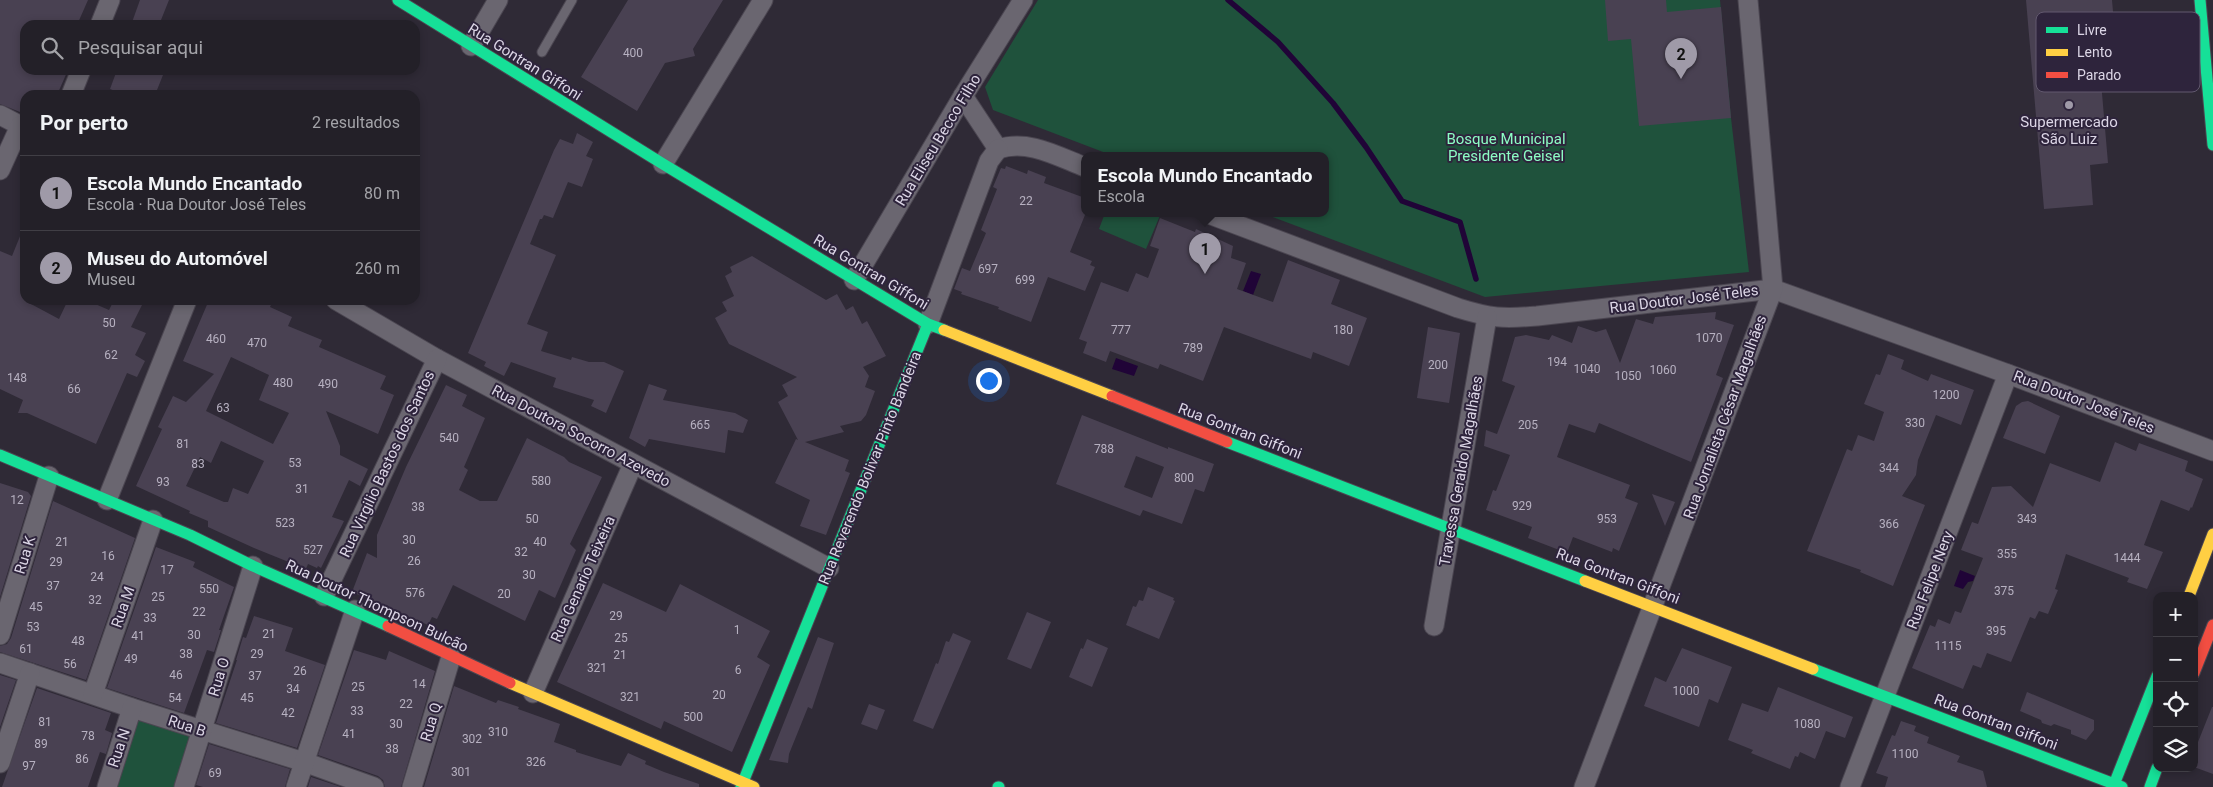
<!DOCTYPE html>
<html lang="pt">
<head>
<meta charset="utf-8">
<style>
  :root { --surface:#232028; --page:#2f2d34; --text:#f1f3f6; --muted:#a3a3a8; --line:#403e45; --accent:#9f9aa8 }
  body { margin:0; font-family:Roboto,sans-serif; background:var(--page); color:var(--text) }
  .controls { position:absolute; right:15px; bottom:15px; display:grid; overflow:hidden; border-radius:10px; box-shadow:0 2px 8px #0003 }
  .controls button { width:45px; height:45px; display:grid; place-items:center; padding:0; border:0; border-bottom:1px solid var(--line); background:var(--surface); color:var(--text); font:25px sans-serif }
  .you { position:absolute; left:988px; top:380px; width:18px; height:18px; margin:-12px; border:4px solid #fff; border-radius:50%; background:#1a73e8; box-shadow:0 0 0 8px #1a73e833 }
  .badge { display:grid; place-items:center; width:32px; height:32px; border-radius:50%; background:var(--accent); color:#111; font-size:16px; font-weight:700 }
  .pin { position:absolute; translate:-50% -41px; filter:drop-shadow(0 1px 2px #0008) }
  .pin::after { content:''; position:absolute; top:26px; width:18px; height:15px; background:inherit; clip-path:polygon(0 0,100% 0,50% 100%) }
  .popup { position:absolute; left:1081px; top:152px; width:248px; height:65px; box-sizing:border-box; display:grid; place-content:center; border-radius:10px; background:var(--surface); filter:drop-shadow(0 1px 4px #0005); font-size:16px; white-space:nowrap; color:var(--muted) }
  .popup b { font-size:19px; color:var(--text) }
  .popup::after { content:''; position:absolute; left:50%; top:100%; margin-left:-10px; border:10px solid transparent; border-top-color:var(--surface) }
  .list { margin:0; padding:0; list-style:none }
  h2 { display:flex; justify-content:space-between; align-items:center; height:65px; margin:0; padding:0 20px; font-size:21px }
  h2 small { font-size:16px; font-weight:400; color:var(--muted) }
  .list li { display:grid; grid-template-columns:32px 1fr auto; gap:15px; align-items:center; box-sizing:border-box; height:75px; padding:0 20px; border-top:1px solid var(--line) }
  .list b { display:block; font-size:19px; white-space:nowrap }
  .list p { margin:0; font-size:16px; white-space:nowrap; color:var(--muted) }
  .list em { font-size:16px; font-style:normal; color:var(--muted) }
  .icon { flex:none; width:28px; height:28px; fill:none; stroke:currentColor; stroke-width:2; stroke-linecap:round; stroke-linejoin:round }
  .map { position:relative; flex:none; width:2213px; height:787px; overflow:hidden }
  .search { position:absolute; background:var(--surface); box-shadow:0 2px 8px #0003; left:20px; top:20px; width:400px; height:55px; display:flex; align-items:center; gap:12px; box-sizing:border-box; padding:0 18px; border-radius:15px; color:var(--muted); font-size:19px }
  .panel { position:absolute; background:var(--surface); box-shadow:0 2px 8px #0003; left:20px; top:90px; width:400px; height:215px; border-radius:15px }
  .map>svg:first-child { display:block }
  .green { fill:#1f523c }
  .water { fill:#200437 }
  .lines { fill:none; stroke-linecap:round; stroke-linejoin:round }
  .stream { stroke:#200437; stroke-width:5.5 }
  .building { fill:#494152; fill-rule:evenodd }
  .lane-casing { stroke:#4b4651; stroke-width:11 }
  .street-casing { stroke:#4b4651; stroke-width:21 }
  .fast-casing { stroke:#4b4651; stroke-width:13 }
  .slow-casing { stroke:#4b4651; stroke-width:13 }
  .jam-casing { stroke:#4b4651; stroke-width:13 }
  .lane { stroke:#6a6670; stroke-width:9 }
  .street { stroke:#6a6670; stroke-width:19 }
  .fast { stroke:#16e098; stroke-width:11 }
  .slow { stroke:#ffcf43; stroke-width:11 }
  .jam { stroke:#f24e42; stroke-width:11 }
  .poi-dot { fill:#9f9aa8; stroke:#2e243c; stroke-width:2 }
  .labels { text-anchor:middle; stroke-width:4; stroke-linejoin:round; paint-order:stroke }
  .number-label { font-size:12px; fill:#b7b1c1 }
  .street-label { font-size:15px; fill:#dcd6e6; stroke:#2e243c }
  .poi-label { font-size:15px; fill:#dcd6e6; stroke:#2e243c }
  .park-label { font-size:15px; fill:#8cfdc4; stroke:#2e243c }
  .key { fill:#2e243c; stroke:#62596f; stroke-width:1 }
  .key-label { font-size:14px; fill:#dcd6e6 }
</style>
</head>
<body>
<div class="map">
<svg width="2213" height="787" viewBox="0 0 2213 787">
  <rect width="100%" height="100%" fill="#2f2a36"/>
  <g class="green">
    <polygon points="1038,0 1720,0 1731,118 1749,272 1485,297 1262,213 1325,213 1325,155 1111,155 993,110 985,87"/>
    <polygon points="1105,213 1161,213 1146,249 1099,229"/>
    <polygon points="142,717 193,731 177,787 112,787 134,723"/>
  </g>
  <g class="water">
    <polygon points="1251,271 1261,274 1253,295 1243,291"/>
    <polygon points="1116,358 1138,366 1134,376 1112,369"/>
    <polygon points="1960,570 1975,576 1973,581 1968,582 1963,589 1954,586"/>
  </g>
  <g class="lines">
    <polyline class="stream" points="1228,0 1278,42 1333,103 1366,147 1402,201 1460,222 1476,279"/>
  </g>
  <g class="building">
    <polygon points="0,0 88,0 77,25 25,25 25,70 68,70 57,95 25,95 25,114 0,104"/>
    <polygon points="140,0 169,0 159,25 131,25"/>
    <polygon points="628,0 723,0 693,49 695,56 665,63 637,111 581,77"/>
    <polygon points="1605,0 1666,0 1667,12 1721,7 1731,118 1639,126 1631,39 1608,41"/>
    <polygon points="2026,0 2112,0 2116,46 2098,47 2108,163 2090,165 2093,205 2044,209"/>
    <polygon points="117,70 165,70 155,95 125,95 110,89"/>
    <polygon points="577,133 593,142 586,156 593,159 582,187 568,182 553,218 544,215 542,219 540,219 530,244 556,255 527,324 548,332 541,351 571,360 572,357 589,362 604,362 624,371 606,413 591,406 594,400 553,387 556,378 511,362 504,376 484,366 486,362 468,353 554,150 560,139 573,144"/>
    <polygon points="1006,166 1027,174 1028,170 1046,177 1044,183 1085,198 1085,215 1070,252 1092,261 1090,265 1095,267 1085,291 1048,277 1031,322 998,309 999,307 961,294 962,292 954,289 962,268 970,271 986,233 981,230 997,189 993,187 1001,168 1005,169"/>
    <polygon points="1160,218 1195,232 1196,229 1233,246 1231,258 1246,263 1237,289 1273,302 1288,260 1340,280 1331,304 1367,318 1349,366 1313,352 1311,359 1224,327 1203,381 1160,364 1158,369 1110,351 1106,362 1083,353 1087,342 1079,339 1101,282 1128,292 1136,273 1148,278 1159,249 1150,246"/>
    <polygon points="25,224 25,300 33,300 31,304 59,319 68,300 86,300 109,310 114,300 132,300 142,305 131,327 146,333 135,355 145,361 137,377 127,373 96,444 27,413 18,413 23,400 0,389 0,251 12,256"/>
    <polygon points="752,256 826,300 837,294 846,310 853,306 862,324 867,321 886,356 863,367 869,376 865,387 875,391 866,415 861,421 840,426 844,432 805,442 849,460 845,471 850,473 826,535 800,526 810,500 775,483 796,439 798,440 778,402 788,396 782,385 797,377 729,344 715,318 727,311 722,302 734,296 725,276 732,272 730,267"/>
    <path d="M209,300H273L270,307L292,317L288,326L322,340L319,347L386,376L380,389L394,395L378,434L326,411L340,446V455L368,469L360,486L349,480L332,517L344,521L321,568L318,566L317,568L308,564L306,569L254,548L208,527V521L189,513L190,511L136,486L162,429L158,427L173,396L186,402L214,374L183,361ZM231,357L269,375L259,400L289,413L273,444L206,411ZM221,441L264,461L248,494L233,488L228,502H224L186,486L200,457L211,463Z"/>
    <polygon points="1716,312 1715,319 1734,325 1716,375 1723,378 1691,462 1599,423 1595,433 1569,424 1557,457 1630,485 1625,498 1638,503 1619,551 1613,548 1612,552 1573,537 1567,553 1528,538 1532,527 1486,510 1493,490 1496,491 1510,455 1484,446 1486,430 1497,434 1515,386 1502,381 1515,337 1526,335 1549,340 1552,335 1572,343 1578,326 1596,332 1606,329 1620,363 1636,319 1653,324 1655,317"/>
    <polygon points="1428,327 1460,333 1449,403 1417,398"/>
    <polygon points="1888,354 1904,360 1901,369 1928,381 1931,374 1974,390 1961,425 1936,415 1918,460 1916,475 1902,496 1925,505 1893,586 1860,572 1861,570 1807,551 1847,449 1852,451 1858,435 1874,441 1884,412 1864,404 1876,374 1880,375"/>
    <polygon points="649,384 667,390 663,400 735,413 748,420 743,433 728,430 725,453 649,439 645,447 629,438"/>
    <polygon points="446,385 467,395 462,406 485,418 464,467 468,470 459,490 480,501 497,501 527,438 564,457 569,462 602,477 570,544 576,550 555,598 539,590 525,621 453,585 437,619 432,617 428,625 352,592 367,553 377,558 377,535 406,467"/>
    <polygon points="2028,401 2060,416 2045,454 2003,438 2016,406 2022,402"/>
    <path d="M1082,415L1168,449V447L1214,464L1204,492L1195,489L1182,524L1143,510L1140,516L1056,484ZM1136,456L1164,467L1152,498L1124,487Z"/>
    <polygon points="2115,442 2136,451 2139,443 2188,461 2185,471 2203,479 2192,508 2191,507 2189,511 2161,500 2144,545 2163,552 2147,589 2127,582 2129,578 2066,554 2055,589 2058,590 2048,614 2039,611 2035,619 2030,617 2011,662 1987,653 1981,668 1973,665 1963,689 1912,668 1930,625 1935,627 1938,619 1950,624 1955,611 1961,613 1983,558 1961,550 1972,522 1978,524 1992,487 2011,486 2033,507 2050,463 2100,482"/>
    <polygon points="0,483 28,492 31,496 0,597"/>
    <polygon points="1652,494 1675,502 1665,526"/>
    <polygon points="53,501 135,538 86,680 0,652 0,646 7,644 11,638"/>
    <polygon points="156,547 195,562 193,567 234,587 219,630 221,630 214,652 207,650 184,713 107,688"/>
    <polygon points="603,583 666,612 680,584 770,631 757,657 770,665 732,752 664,721 661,729 557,682"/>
    <polygon points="1148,587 1174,598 1173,600 1175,601 1159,639 1126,625 1133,606 1136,607 1139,600 1143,601"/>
    <polygon points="1027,612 1051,622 1031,669 1007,659"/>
    <polygon points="254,616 293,628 285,651 325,665 297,748 216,723 237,660 236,660 243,637 246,638"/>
    <polygon points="953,633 971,641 933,729 913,721 936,663 938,664 946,641 949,642"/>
    <polygon points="818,637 834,643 812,709 808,707 789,754 788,763 769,760"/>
    <polygon points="1087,639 1108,648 1092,687 1069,677 1081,648 1083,649"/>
    <polygon points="1682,648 1732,667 1718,703 1709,699 1699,727 1644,706 1655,677 1666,682"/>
    <polygon points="354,650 386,660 389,651 435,671 401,787 385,787 383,780 378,776 318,755"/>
    <polygon points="0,675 16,680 0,727"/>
    <polygon points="454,686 496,703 498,700 519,707 518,709 560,724 554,742 576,750 576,752 621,766 628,753 646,761 645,764 664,772 699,784 699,787 424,787"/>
    <polygon points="1778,687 1853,717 1845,738 1826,731 1815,759 1800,752 1798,757 1795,756 1790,769 1751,753 1753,750 1728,740 1742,703 1768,712"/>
    <polygon points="37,688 111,713 105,730 112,733 106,754 100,752 88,787 2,787"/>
    <polygon points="2027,692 2094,720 2094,730 2086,740 2071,734 2071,730 2054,724 2051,726 2042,723 2041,720 2020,711"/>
    <polygon points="869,704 885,710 877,730 861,724"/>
    <polygon points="2212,707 2213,707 2213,774 2194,767 2194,741 2198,742"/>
    <polygon points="1901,721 1916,726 1914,731 1929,737 1927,743 1960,756 1957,762 1983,771 1987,787 1885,787 1888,777 1876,773 1892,735 1895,736"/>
    <polygon points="209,744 290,769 285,787 203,787 196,785"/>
    <polygon points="311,777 341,787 308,787"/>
  </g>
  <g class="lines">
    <g class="lane-casing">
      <polyline id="lane" points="542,52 572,0"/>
    </g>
    <g class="street-casing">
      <g id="street">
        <polyline points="100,25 110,0"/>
        <polyline points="471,46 498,0"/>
        <polyline points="71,95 81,70"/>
        <polyline points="963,96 998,149"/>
        <polyline points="0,115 25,128"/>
        <path d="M998,149C1028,139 1057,156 1085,167"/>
        <polyline points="663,164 763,0"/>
        <polyline points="0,170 20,126"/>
        <path d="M1206,213L1458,308C1490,318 1503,319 1537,316L1773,289L2008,374L2213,451"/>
        <polyline points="854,280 963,96 1023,0"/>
        <polyline points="336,300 437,359 829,568"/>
        <polyline points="928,324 989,161 998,149"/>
        <polyline points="107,500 187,300"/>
        <polyline points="324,596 437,359"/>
        <polyline points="1434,626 1487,317"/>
        <polyline points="0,635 49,476"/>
        <polyline points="0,663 132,708 304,762 374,787"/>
        <polyline points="533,693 633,464"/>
        <polyline points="93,694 153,520"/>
        <polyline points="0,763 30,673"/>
        <polyline points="107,787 132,708"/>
        <polyline points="184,787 253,566"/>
        <polyline points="296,787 355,610"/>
        <polyline points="412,787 451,657"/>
        <polyline points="1584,787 1773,289 1748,0"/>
        <polyline points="1850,787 2008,374"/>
      </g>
    </g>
    <g class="fast-casing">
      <g id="fast">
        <polyline points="398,0 663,164 928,324 944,330"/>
        <polyline points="2200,0 2213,145"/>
        <polyline points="1227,442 1585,581"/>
        <polyline points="0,455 190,535 253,566 388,626"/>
        <polyline points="1813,669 2122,787"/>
        <polyline points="741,787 928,324"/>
        <polyline points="998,787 999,787"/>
        <polyline points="2113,787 2157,676"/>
        <polyline points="2150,787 2157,768"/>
      </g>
    </g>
    <g class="slow-casing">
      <g id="slow">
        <polyline points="944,330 1112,396"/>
        <polyline points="1585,581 1813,669"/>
        <polyline points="2189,596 2213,534"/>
        <polyline points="510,683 754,787"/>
      </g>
    </g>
    <g class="jam-casing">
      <g id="jam">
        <polyline points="1112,396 1227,442"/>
        <polyline points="388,626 510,683"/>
        <polyline points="2194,673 2213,625"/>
      </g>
    </g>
    <use href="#lane" class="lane"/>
    <use href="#street" class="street"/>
    <use href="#fast" class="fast"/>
    <use href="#slow" class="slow"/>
    <use href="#jam" class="jam"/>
  </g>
  <circle class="poi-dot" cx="2069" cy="105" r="5"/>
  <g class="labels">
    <g class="number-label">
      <text x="633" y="57">400</text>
      <text x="1026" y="205">22</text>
      <text x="988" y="273">697</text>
      <text x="1025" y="284">699</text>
      <text x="109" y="327">50</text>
      <text x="1121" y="334">777</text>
      <text x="1343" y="334">180</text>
      <text x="1709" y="342">1070</text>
      <text x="216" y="343">460</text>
      <text x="257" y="347">470</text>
      <text x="1193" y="352">789</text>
      <text x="111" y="359">62</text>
      <text x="1557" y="366">194</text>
      <text x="1438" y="369">200</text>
      <text x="1587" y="373">1040</text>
      <text x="1663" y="374">1060</text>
      <text x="1628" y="380">1050</text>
      <text x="17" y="382">148</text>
      <text x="283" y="387">480</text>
      <text x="328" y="388">490</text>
      <text x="74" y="393">66</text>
      <text x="1946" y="399">1200</text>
      <text x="223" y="412">63</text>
      <text x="1915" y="427">330</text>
      <text x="700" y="429">665</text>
      <text x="1528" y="429">205</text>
      <text x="449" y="442">540</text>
      <text x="183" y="448">81</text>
      <text x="1104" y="453">788</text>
      <text x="295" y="467">53</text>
      <text x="198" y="468">83</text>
      <text x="1889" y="472">344</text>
      <text x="1184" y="482">800</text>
      <text x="541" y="485">580</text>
      <text x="163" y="486">93</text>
      <text x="302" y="493">31</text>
      <text x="17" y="504">12</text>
      <text x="1522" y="510">929</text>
      <text x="418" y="511">38</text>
      <text x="532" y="523">50</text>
      <text x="1607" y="523">953</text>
      <text x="2027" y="523">343</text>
      <text x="285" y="527">523</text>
      <text x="1889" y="528">366</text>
      <text x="409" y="544">30</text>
      <text x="62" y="546">21</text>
      <text x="540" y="546">40</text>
      <text x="313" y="554">527</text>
      <text x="521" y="556">32</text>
      <text x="2007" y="558">355</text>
      <text x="108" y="560">16</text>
      <text x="2127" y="562">1444</text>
      <text x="414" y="565">26</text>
      <text x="56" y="566">29</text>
      <text x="167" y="574">17</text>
      <text x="529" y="579">30</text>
      <text x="97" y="581">24</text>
      <text x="53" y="590">37</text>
      <text x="209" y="593">550</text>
      <text x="2004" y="595">375</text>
      <text x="415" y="597">576</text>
      <text x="504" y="598">20</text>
      <text x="158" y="601">25</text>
      <text x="95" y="604">32</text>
      <text x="36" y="611">45</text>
      <text x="199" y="616">22</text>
      <text x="616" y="620">29</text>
      <text x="150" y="622">33</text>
      <text x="33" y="631">53</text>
      <text x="737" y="634">1</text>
      <text x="1996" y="635">395</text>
      <text x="269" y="638">21</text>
      <text x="194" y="639">30</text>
      <text x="138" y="640">41</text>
      <text x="621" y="642">25</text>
      <text x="78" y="645">48</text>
      <text x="1948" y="650">1115</text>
      <text x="26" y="653">61</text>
      <text x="186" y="658">38</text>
      <text x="257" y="658">29</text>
      <text x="620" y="659">21</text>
      <text x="131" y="663">49</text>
      <text x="70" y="668">56</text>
      <text x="597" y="672">321</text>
      <text x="738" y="674">6</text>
      <text x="300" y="675">26</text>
      <text x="176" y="679">46</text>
      <text x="255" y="680">37</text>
      <text x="419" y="688">14</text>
      <text x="358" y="691">25</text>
      <text x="293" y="693">34</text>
      <text x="1686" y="695">1000</text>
      <text x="719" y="699">20</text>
      <text x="630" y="701">321</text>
      <text x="175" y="702">54</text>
      <text x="247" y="702">45</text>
      <text x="406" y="708">22</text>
      <text x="357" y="715">33</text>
      <text x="288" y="717">42</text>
      <text x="693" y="721">500</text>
      <text x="45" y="726">81</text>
      <text x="396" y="728">30</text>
      <text x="1807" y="728">1080</text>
      <text x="498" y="736">310</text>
      <text x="349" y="738">41</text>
      <text x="88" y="740">78</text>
      <text x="472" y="743">302</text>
      <text x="41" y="748">89</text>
      <text x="392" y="753">38</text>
      <text x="1905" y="758">1100</text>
      <text x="82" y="763">86</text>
      <text x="536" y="766">326</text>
      <text x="29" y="770">97</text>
      <text x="461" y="776">301</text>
      <text x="215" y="777">69</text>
    </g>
    <g class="street-label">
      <text transform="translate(525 62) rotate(32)" y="5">Rua Gontran Giffoni</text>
      <text transform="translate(938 140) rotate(-59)" y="5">Rua Eliseu Becco Filho</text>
      <text transform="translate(871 272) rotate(31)" y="5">Rua Gontran Giffoni</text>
      <text transform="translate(1684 299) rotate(-7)" y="5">Rua Doutor José Teles</text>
      <text transform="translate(2084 402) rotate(21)" y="5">Rua Doutor José Teles</text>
      <text transform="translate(1725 417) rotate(-70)" y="5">Rua Jornalista César Magalhães</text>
      <text transform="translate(1240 431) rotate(21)" y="5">Rua Gontran Giffoni</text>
      <text transform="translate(581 436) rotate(28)" y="5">Rua Doutora Socorro Azevedo</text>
      <text transform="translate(387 464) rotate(-65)" y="5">Rua Virgilio Bastos dos Santos</text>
      <text transform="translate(870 468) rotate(-68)" y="5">Rua Reverendo Bolivar Pinto Bandeira</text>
      <text transform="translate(1461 471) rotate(-80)" y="5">Travessa Geraldo Magalhães</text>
      <text transform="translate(25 555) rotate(-73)" y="5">Rua K</text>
      <text transform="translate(1618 576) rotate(21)" y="5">Rua Gontran Giffoni</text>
      <text transform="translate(583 579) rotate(-66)" y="5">Rua Genario Teixeira</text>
      <text transform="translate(1930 580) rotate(-69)" y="5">Rua Felipe Nery</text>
      <text transform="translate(377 606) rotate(25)" y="5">Rua Doutor Thompson Bulcão</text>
      <text transform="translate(123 607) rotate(-71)" y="5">Rua M</text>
      <text transform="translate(219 677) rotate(-73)" y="5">Rua O</text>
      <text transform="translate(431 722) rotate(-73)" y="5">Rua Q</text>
      <text transform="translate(1996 722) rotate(21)" y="5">Rua Gontran Giffoni</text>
      <text transform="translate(187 726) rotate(18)" y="5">Rua B</text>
      <text transform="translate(119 748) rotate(-72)" y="5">Rua N</text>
    </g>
    <g class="poi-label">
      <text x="2069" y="127">Supermercado<tspan x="2069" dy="17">São Luiz</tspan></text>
    </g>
    <g class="park-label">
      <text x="1506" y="144">Bosque Municipal<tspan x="1506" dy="17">Presidente Geisel</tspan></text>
    </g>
  </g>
  <rect x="2036" y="12" width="164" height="80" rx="8" class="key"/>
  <rect x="2046" y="27" width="22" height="6" fill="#16e098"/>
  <rect x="2046" y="49" width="22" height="7" fill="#ffcf43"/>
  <rect x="2046" y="72" width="22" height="6" fill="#f24e42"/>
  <g class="key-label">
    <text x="2077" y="35">Livre</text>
    <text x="2077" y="57">Lento</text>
    <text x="2077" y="80">Parado</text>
  </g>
</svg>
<div class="controls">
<button>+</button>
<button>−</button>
<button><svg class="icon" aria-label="locate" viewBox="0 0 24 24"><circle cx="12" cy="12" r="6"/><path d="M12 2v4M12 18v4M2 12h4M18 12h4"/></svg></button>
<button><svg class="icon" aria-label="layers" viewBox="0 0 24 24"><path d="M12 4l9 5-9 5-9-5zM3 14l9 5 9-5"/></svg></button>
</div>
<div class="you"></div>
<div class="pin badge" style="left:1205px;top:274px">1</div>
<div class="popup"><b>Escola Mundo Encantado</b>Escola</div>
<div class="pin badge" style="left:1681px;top:79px">2</div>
<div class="search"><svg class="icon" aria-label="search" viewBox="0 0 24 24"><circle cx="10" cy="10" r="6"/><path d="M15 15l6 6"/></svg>Pesquisar aqui</div>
<section class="panel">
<h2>Por perto<small>2 resultados</small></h2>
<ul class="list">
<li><span class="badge">1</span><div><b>Escola Mundo Encantado</b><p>Escola · Rua Doutor José Teles</p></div><em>80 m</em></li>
<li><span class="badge">2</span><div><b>Museu do Automóvel</b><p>Museu</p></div><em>260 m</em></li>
</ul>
</section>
</div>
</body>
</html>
